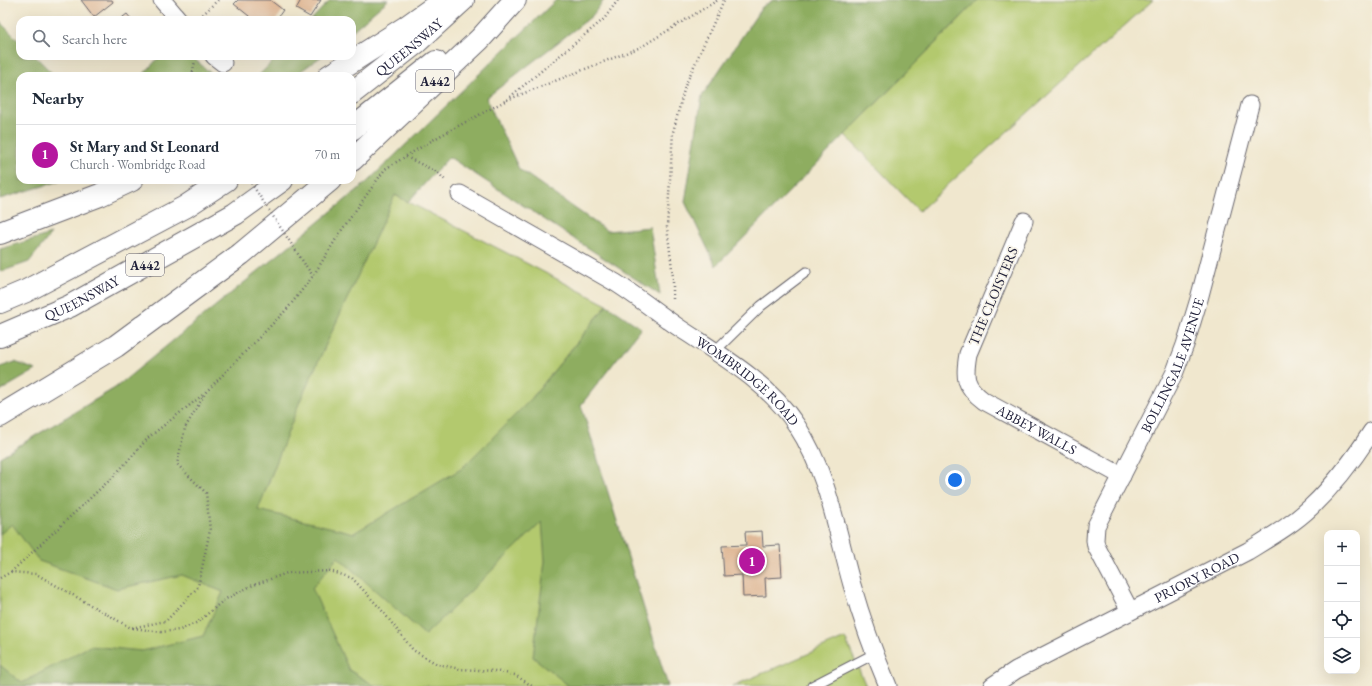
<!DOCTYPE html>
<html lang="en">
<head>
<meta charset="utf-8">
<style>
  :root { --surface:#fff; --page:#f2f2f3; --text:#1f2937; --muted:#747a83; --line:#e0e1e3; --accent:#b5179e }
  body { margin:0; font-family:"EB Garamond",serif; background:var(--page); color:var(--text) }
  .controls { position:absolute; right:12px; bottom:12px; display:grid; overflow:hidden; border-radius:8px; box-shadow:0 4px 16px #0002 }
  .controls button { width:36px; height:36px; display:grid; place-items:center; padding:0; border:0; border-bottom:1px solid var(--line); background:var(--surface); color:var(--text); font:20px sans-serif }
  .you { position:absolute; left:955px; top:480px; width:14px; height:14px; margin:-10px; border:3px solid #fff; border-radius:50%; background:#1a73e8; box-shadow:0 0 0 6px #1a73e833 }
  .badge { display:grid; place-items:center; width:26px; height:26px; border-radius:50%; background:var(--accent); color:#fff; font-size:13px; font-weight:700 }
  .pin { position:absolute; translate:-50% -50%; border:2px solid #fff; box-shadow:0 1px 4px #0006 }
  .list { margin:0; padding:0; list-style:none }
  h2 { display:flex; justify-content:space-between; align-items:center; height:52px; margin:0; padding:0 16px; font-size:17px }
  h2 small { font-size:13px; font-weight:400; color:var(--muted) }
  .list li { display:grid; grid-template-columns:26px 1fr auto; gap:12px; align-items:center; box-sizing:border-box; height:60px; padding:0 16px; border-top:1px solid var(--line) }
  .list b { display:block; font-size:15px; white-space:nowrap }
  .list p { margin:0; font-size:13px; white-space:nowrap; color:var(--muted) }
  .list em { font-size:13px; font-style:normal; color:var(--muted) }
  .icon { flex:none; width:22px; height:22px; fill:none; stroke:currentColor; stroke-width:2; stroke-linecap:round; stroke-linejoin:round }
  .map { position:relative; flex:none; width:1372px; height:686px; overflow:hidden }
  .search { position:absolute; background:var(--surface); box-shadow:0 4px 16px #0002; left:16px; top:16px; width:340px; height:44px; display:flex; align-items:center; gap:10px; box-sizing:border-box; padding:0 14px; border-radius:12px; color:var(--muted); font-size:15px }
  .panel { position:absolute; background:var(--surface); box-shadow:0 4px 16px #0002; left:16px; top:72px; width:340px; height:112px; border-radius:12px }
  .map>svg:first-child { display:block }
  .green { fill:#b3c96e; stroke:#6a7654 }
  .forest { fill:#8ead61; stroke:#58684e }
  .building { fill:#e0ba99 }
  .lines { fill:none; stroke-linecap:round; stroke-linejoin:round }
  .lane-casing { stroke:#6a676e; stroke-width:11 }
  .street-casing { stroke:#6a676e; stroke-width:19 }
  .highway-casing { stroke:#6a676e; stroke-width:24 }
  .path { stroke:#6a676e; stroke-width:2.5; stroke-dasharray:1 3; stroke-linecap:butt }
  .lane { stroke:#fff; stroke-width:9 }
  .street { stroke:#fff; stroke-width:17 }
  .highway { stroke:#fff; stroke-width:22 }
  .path-bridge { stroke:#6a676e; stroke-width:2.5; stroke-dasharray:1 3; stroke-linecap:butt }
  .labels { text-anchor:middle; stroke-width:3.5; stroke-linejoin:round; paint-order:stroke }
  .shield { fill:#f7f3e8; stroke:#62616f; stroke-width:1 }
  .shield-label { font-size:13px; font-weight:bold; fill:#22223b }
  .street-label { font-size:14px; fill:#22223b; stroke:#f7f3e8 }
</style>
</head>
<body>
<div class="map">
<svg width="1372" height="686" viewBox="0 0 1372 686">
  <rect width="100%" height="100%" fill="#f7f3e8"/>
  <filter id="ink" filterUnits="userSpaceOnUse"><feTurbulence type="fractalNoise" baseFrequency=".025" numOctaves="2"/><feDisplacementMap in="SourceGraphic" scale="8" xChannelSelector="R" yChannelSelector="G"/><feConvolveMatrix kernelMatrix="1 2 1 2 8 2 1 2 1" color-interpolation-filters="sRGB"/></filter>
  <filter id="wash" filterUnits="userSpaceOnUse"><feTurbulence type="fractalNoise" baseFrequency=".012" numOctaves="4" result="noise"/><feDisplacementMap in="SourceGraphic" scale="16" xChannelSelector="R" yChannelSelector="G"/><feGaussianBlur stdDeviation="0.9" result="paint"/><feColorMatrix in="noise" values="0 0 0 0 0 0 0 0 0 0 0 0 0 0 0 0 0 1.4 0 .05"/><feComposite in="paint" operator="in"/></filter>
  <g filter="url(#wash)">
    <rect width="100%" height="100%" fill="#f0e7ce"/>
    <g class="green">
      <polygon points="978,0 1153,0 919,211 845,135"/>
      <polygon points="395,195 607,305 532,398 668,686 0,686 0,457 115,388"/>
      <polygon points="845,638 866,686 733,686"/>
    </g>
    <g class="forest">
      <polygon points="330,0 388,0 352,31 352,20 311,20"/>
      <polygon points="556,0 604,0 592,16 486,98 519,169 607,231 650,227 660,295 449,157 408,202 395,195 300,401 258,510 354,533 461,469 532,398 607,305 641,328 581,405 668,686 569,686 533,657 545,561 542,522 425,635 338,557 312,588 349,670 375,686 0,686 0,665 22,683 90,646 142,651 203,636 223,592 182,575 117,589 39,561 12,524 0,534 0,457 115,388 366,183"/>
      <polygon points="773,0 978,0 716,266 685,202 702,96 762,7"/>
      <polygon points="0,22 20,42 20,56 35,56 55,76 20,76 20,180 63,180 0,199"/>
      <polygon points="160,56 191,56 214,76 142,76"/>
      <polygon points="278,56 322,56 294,76 258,76"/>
      <polygon points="51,234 29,262 0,272 0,249"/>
      <polygon points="15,362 36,370 0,391 0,367"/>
    </g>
    <g id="blocks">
      <g class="building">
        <polygon points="81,0 112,0 113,2 94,17"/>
        <polygon points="238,0 270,0 283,10 276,20 254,20 234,4"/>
        <polygon points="301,0 321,0 310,17 296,9"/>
        <polygon points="127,14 132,20 119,20"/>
        <polygon points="762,531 763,546 780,545 782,577 765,578 766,596 743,597 742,575 724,576 722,546 746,545 745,532"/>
      </g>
    </g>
  </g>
  <g filter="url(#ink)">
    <use href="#blocks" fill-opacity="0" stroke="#6a676e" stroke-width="1"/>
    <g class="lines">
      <g class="lane-casing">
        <g id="lane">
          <polyline points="715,351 761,306 806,272"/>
          <polyline points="812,686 874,654"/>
        </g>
      </g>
      <g class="street-casing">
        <g id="street">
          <polyline points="162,0 179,20"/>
          <polyline points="214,56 223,63"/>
          <path id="s1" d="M460,194C512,224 564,253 616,283C638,297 659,314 681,329C722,356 769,383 797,426C828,473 837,532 852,585C862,620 874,653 888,686"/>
          <path id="s2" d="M1024,221L968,354C964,377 964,386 984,401L1122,476"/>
          <path id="s3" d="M1130,611L1096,546L1095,540L1096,526L1174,374L1185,345L1199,299L1250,105"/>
          <path id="s4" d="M992,686L1016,670L1248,551C1269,538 1292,525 1311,507C1334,485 1354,459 1372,431"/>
        </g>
      </g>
      <g class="highway-casing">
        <g id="highway">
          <polyline points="329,76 406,27 444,0"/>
          <path id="s5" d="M352,93L417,42L463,0"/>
          <polyline points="352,129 436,62"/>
          <polyline points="352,160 480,39 515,0"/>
          <polyline points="0,233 100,195 132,180"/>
          <polyline points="0,302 26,291 185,207 226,180"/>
          <path id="s6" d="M0,336L70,306L235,214L282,180"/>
          <polyline points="0,416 116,346 241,254 330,180"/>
        </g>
      </g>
      <g class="path">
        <polyline points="197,20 218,0"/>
        <polyline points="192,76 195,61"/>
        <polyline points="507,100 641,47 718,0"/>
        <polyline points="406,157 437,172 446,181"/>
        <polyline points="306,266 313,276"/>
        <polyline points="673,299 673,277 667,227 673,132 685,86 724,0"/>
        <polyline points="11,572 115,475 149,437 204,394"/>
        <polyline points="0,578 11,572 36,574 131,628 166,621 198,587 210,530 206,493 177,464 185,428 206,392 288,308 313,276 341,231 385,169 436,138 505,101 604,19 618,0"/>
        <polyline points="133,628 161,632 180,630 198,622 224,600 251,586 287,573 330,571 352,578 380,608 413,650 437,664 460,669 495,671 515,675 532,686"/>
      </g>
      <use href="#lane" class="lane"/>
      <use href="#street" class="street"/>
      <use href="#highway" class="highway"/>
      <polyline class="path-bridge" points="249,180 306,266"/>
    </g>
  </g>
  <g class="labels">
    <g class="shield">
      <rect x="416" y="70" width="38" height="22" rx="3"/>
      <rect x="126" y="254" width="38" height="22" rx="3"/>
    </g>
    <g class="shield-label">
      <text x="435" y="86">A442</text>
      <text x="145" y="270">A442</text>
    </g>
    <g class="street-label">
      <text dy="5" stroke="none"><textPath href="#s5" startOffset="73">QUEENSWAY</textPath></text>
      <text transform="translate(993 296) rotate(-67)" y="5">THE CLOISTERS</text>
      <text dy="5" stroke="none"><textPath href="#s6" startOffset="90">QUEENSWAY</textPath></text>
      <text dy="5" stroke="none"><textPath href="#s3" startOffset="272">BOLLINGALE AVENUE</textPath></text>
      <text dy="5" stroke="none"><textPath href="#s1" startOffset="344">WOMBRIDGE ROAD</textPath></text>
      <text dy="5" stroke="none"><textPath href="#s2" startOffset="258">ABBEY WALLS</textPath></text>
      <text dy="5" stroke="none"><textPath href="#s4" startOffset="232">PRIORY ROAD</textPath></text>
    </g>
  </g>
</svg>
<div class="controls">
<button>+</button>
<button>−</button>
<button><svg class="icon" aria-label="locate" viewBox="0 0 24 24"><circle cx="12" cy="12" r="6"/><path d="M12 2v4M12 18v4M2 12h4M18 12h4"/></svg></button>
<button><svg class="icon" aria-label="layers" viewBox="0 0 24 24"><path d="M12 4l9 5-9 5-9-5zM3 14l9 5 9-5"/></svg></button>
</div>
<div class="you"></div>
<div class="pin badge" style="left:752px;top:561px">1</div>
<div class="search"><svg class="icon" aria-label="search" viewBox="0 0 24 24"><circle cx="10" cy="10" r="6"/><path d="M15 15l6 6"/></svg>Search here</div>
<section class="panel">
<h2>Nearby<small></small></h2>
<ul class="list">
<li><span class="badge">1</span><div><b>St Mary and St Leonard</b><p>Church · Wombridge Road</p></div><em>70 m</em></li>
</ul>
</section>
</div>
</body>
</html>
